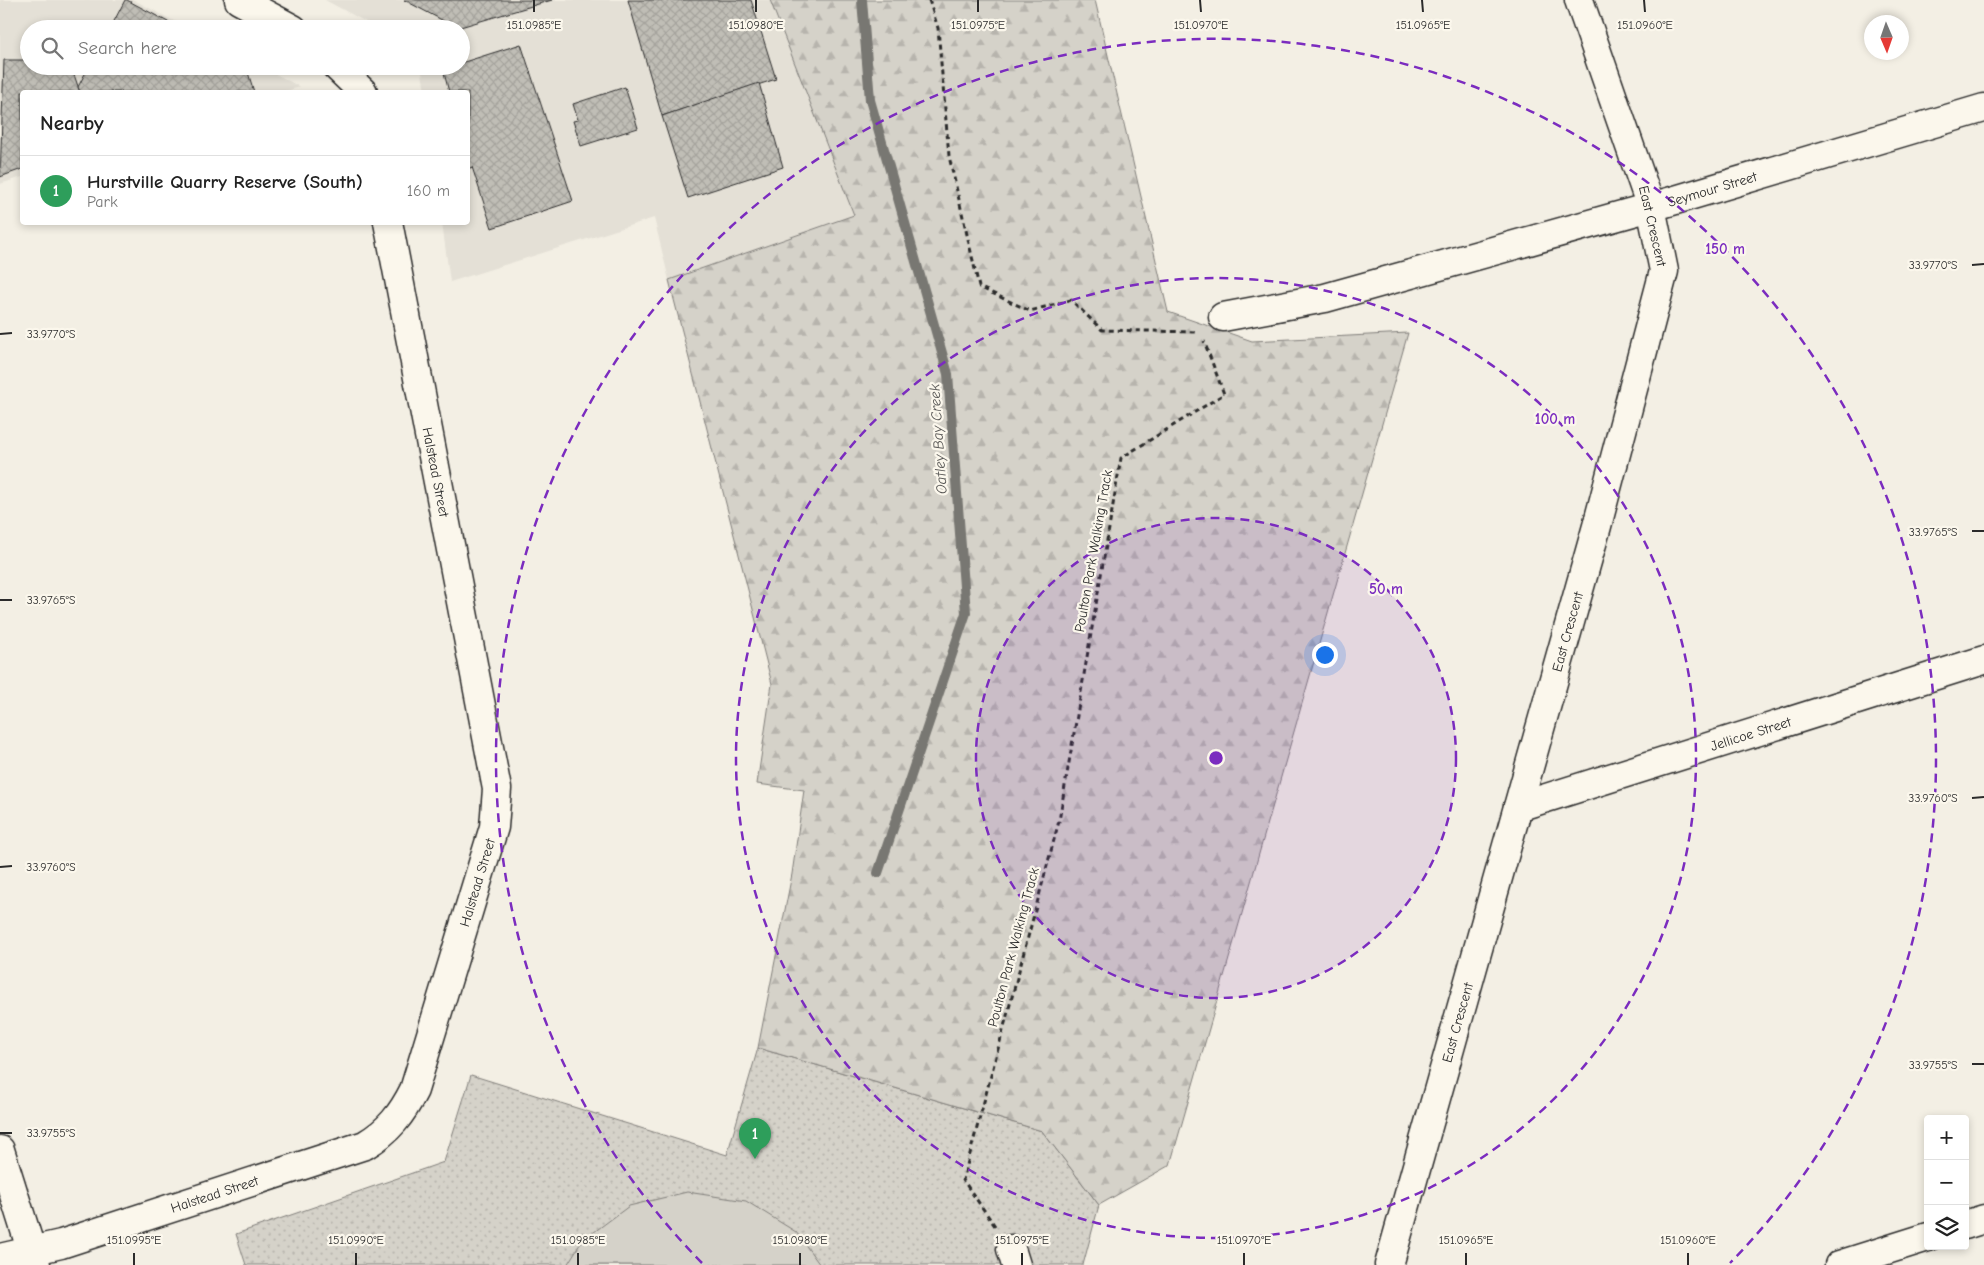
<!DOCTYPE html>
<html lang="en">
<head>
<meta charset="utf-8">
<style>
  :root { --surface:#fff; --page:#f6f6f6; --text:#222; --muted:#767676; --line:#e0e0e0; --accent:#d93025 }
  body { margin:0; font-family:"Comic Neue",sans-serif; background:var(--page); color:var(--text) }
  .controls { position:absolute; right:15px; bottom:15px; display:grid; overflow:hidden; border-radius:5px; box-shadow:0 2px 8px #0003 }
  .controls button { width:45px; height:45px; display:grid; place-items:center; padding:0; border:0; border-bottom:1px solid var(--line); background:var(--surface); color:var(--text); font:25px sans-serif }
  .compass { position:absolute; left:1864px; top:15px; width:45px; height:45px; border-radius:50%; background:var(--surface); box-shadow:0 2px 8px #0003; rotate:178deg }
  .you { position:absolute; left:1324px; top:654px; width:18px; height:18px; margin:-12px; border:4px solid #fff; border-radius:50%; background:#1a73e8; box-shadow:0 0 0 8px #1a73e833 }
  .badge { display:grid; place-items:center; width:32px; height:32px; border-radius:50%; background:var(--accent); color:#fff; font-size:16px; font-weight:700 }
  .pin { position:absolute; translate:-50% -41px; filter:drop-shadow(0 1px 2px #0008) }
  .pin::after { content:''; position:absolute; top:26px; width:18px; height:15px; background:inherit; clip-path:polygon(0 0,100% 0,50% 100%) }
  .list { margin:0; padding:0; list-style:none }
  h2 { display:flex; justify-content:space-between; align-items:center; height:65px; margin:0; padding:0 20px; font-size:21px }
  h2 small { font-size:16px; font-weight:400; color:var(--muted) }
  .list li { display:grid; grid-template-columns:32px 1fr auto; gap:15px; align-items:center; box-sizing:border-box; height:70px; padding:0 20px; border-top:1px solid var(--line) }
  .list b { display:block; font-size:19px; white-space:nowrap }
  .list p { margin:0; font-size:16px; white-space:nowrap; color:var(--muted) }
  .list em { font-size:16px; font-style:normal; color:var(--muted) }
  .icon { flex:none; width:28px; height:28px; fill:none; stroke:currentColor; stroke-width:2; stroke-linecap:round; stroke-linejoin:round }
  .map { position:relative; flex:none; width:1984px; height:1265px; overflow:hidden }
  .search { position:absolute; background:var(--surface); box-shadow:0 2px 8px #0003; left:20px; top:20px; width:450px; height:55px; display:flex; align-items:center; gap:12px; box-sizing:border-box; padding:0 18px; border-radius:28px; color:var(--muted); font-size:19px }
  .panel { position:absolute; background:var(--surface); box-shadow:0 2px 8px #0003; left:20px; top:90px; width:450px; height:135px; border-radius:5px }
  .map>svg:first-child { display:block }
  .built { fill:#e4e0d6 }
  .grass { fill:url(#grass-dots); stroke:#807e7a }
  .forest { fill:url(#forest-firs); stroke:#807e7a }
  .pitch { fill:#d5d2c9; stroke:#807e7a }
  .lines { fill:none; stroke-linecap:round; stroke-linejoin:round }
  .stream { stroke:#787772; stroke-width:10 }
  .building { fill:url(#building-cross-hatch); stroke:#2b2b2b }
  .minor-casing { stroke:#2b2b2b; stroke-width:31 }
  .path { stroke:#2b2b2b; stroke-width:3; stroke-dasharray:5 4; stroke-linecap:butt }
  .minor { stroke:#fbf7ec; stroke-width:28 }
  .ticks { fill:none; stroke:#2b2b2b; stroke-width:2 }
  .ring { fill:none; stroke:#7b2cbf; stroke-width:2.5; stroke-dasharray:9 6 }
  .labels { text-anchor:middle; stroke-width:4.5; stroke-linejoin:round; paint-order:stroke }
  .street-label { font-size:14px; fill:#2b2b2b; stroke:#fbf7ec }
  .water-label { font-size:15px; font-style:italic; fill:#585755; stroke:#fbf7ec }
  .ticks-label { font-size:12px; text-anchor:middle; fill:#2b2b2b; stroke:#fbf7ec; stroke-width:4.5; stroke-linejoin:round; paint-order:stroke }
  .centre { fill:#7b2cbf; stroke:#fbf7ec; stroke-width:2.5 }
  .ring-label { font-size:15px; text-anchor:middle; font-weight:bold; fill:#7b2cbf; stroke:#fbf7ec; stroke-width:4.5; stroke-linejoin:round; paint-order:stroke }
</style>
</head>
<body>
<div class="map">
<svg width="1984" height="1265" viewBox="0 0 1984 1265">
  <defs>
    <pattern id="grass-dots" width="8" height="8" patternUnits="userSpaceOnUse" patternTransform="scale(1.25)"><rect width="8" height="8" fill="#d5d2c9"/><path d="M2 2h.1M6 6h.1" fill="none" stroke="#b7b4ad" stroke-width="1.8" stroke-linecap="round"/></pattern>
    <pattern id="forest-firs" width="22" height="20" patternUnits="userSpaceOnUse" patternTransform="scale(1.25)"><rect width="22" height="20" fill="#d5d2c9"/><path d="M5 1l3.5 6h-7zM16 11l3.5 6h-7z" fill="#b7b4ad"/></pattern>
    <pattern id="building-cross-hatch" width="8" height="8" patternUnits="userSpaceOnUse" patternTransform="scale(1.25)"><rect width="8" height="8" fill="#c0beb6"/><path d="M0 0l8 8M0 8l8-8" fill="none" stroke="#a5a39d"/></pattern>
  </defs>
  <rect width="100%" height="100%" fill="#f3efe4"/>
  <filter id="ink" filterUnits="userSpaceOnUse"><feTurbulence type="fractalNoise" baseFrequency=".02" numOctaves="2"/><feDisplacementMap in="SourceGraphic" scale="10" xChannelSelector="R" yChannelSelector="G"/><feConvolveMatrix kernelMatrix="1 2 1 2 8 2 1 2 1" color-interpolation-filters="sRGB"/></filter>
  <g filter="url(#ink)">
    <g class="built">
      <polygon points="0,0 134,0 189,29 29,29 29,66 261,66 300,87 282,92 22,92 22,177 0,184"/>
      <polygon points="325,0 770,0 854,215 669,280 654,218 450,282 442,223 468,222 468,92 425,92 421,66 461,66 461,29 379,29"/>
    </g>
    <polygon class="grass" points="758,1048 1042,1131 1099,1205 1083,1265 246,1265 236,1234 444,1162 471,1075 727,1155"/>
    <polygon class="forest" points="770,0 1095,0 1168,312 1252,341 1408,333 1170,1165 1099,1205 1042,1131 758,1048 792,874 804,790 757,784 772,684 669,280 854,215"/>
    <polygon class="pitch" points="687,1192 746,1201 796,1232 820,1265 567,1265 582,1241 629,1206"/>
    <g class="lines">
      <polyline class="stream" points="862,0 870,100 948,374 966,613 878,873"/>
    </g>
    <g class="building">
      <polygon points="125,0 127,0 181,29 110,29"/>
      <polygon points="404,0 552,0 457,28"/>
      <polygon points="628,0 751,0 776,79 662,116"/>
      <polygon points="521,44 573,201 492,228 472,167 468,169 468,92 449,92 443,69 461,66 461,63"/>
      <polygon points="4,60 29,60 29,66 71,66 80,92 22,92 22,169 0,177"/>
      <polygon points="89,66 246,66 254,92 80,92 78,87"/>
      <polygon points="759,83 783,167 688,198 662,116"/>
      <polygon points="625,87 638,128 581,146 573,121 578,120 573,104"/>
    </g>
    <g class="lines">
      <g class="minor-casing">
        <g id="minor">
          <polyline points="239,0 293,29"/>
          <polyline points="336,66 363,92"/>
          <path id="s1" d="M1223,317L1325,298L1672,201L1984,108"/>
          <path id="s2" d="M1518,807L1984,660"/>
          <polyline points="0,1150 36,1265"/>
          <polyline points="1965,1225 1984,1219"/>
          <polyline points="1011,1249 1016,1265"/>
          <path id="s3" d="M0,1258L61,1244L365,1145C389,1131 402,1114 414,1090L494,827L497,789L388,222"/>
          <path id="s4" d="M1389,1265L1597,526L1664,271L1651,207L1579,0"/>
          <polyline points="1839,1265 1928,1237"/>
        </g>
      </g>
      <g class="path">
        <polyline points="929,0 938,28 949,156 979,287 1030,311 1071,300 1102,330 1196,332"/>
        <polyline points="995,1226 963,1180 1059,821 1121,458 1224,394 1204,341"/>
      </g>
      <use href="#minor" class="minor"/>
    </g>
  </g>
  <path class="ticks" d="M534,0V12M756,0V12M978,0V12M1200,0L1201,12M1422,0L1423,12M1644,0L1645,12M1972,265L1984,264M0,334L12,333M1972,531H1984M0,600H12M1972,798L1984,797M0,867L12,866M1972,1064H1984M0,1133H12M134,1253V1265M356,1253V1265M578,1253V1265M800,1253V1265M1022,1253V1265M1244,1253V1265M1466,1253V1265M1688,1253V1265"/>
  <circle cx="1216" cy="758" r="240" fill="#7b2cbf" fill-opacity=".12"/>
  <g class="ring">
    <circle cx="1216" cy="758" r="240"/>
    <circle cx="1216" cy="758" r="480"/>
    <path d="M702 1263A720 720 0 1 1 1730 1263"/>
  </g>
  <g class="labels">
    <g class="street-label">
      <text dy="5" stroke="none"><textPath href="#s1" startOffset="506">Seymour Street</textPath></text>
      <text transform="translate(1653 226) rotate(77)" y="5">East Crescent</text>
      <text transform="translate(436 472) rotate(79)" y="5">Halstead Street</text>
      <text transform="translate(1093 551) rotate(-80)" y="5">Poulton Park Walking Track</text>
      <text dy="5" stroke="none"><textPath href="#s4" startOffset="658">East Crescent</textPath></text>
      <text dy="5" stroke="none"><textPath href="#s2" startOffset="244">Jellicoe Street</textPath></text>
      <text dy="5" stroke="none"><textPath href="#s3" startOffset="674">Halstead Street</textPath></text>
      <text transform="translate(1013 947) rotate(-75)" y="5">Poulton Park Walking Track</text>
      <text dy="5" stroke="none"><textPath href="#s4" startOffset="252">East Crescent</textPath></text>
      <text dy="5" stroke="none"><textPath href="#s3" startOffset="224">Halstead Street</textPath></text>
    </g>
    <g class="water-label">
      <text transform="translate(938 439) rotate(-94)" y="5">Oatley Bay Creek</text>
    </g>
  </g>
  <g class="ticks-label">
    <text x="534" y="29">151.0985°E</text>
    <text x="756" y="29">151.0980°E</text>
    <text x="978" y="29">151.0975°E</text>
    <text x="1201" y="29">151.0970°E</text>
    <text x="1423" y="29">151.0965°E</text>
    <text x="1645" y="29">151.0960°E</text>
    <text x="1933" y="269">33.9770°S</text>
    <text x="51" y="338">33.9770°S</text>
    <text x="1933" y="536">33.9765°S</text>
    <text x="51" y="604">33.9765°S</text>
    <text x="1933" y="802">33.9760°S</text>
    <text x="51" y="871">33.9760°S</text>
    <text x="1933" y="1069">33.9755°S</text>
    <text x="51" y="1137">33.9755°S</text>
    <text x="134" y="1244">151.0995°E</text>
    <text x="356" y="1244">151.0990°E</text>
    <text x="578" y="1244">151.0985°E</text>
    <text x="800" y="1244">151.0980°E</text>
    <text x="1022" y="1244">151.0975°E</text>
    <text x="1244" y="1244">151.0970°E</text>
    <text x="1466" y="1244">151.0965°E</text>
    <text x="1688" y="1244">151.0960°E</text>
  </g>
  <circle cx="1216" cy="758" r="8" class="centre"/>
  <g class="ring-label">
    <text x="1725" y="254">150 m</text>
    <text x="1555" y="424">100 m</text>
    <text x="1386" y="594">50 m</text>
  </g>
</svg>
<div class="controls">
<button>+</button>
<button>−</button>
<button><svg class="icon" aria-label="layers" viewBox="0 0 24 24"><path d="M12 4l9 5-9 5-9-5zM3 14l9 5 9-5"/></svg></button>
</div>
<svg class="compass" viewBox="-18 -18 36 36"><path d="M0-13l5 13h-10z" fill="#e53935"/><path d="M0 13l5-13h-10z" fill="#767676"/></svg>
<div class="you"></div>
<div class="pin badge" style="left:755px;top:1159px;background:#2e9e5b">1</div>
<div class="search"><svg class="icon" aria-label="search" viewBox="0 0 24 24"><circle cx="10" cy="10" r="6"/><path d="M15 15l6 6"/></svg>Search here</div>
<section class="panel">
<h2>Nearby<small></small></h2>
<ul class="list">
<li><span class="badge" style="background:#2e9e5b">1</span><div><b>Hurstville Quarry Reserve (South)</b><p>Park</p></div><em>160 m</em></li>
</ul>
</section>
</div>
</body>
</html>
